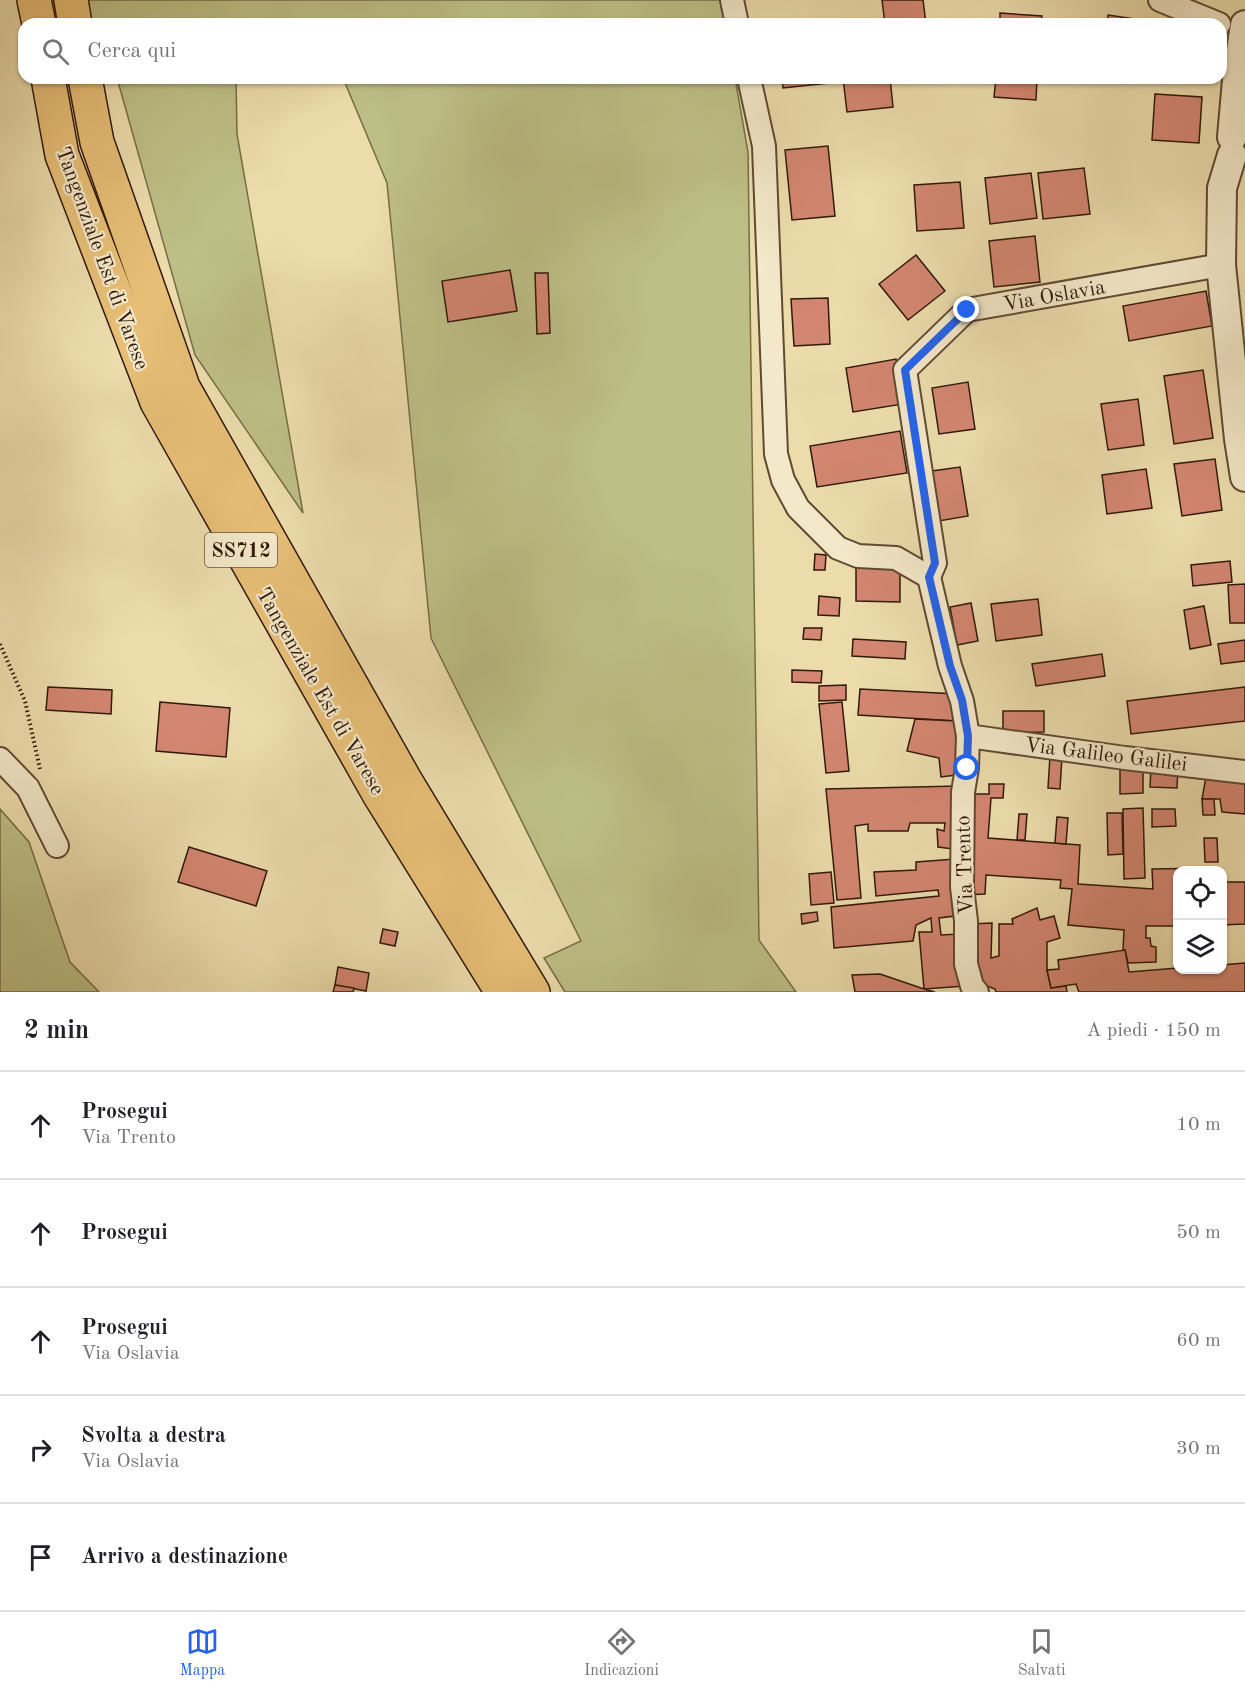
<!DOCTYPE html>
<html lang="it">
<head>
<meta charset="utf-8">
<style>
  :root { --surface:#fff; --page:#f6f6f6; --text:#202124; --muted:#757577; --line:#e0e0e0; --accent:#2563eb }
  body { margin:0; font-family:"Old Standard TT",serif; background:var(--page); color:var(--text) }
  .controls { position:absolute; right:18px; bottom:18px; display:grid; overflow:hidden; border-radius:12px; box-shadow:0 2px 4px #0004 }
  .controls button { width:54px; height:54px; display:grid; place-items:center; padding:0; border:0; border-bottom:2px solid var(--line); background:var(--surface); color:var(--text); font:30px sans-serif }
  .stop { position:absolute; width:18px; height:18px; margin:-14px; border:4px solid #2563eb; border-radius:50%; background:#fff }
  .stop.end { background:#2563eb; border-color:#fff; box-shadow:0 2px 6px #0008 }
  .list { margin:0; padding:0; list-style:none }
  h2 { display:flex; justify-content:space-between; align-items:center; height:78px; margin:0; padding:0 24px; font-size:26px }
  h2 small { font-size:20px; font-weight:400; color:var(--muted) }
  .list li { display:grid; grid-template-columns:39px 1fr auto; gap:18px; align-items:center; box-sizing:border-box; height:108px; padding:0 24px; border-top:2px solid var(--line) }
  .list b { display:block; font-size:22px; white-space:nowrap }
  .list p { margin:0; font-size:20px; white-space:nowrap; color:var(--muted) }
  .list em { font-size:20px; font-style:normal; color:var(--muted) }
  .icon { flex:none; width:33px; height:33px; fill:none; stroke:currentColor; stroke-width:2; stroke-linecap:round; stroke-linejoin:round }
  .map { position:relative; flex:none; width:1245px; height:992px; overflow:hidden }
  .search { position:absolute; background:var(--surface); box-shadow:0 2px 4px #0004; left:18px; right:18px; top:18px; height:66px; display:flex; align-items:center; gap:15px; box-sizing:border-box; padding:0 21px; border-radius:18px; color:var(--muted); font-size:22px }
  .sheet { height:618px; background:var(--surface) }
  nav { display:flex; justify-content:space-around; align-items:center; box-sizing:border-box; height:84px; border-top:2px solid var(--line); background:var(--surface); font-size:16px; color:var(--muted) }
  nav a { display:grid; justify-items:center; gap:3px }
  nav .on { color:var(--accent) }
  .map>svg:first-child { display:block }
  .green { fill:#bdbf86; stroke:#776c48; stroke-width:1.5 }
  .building { fill:#d38671; stroke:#31190b; stroke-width:1.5 }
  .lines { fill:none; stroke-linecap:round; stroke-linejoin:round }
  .minor-casing { stroke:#604a33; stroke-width:26 }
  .tertiary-casing { stroke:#604a33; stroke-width:32 }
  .trunk-casing { stroke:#31190b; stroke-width:36 }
  .path { stroke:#31190b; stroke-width:4; stroke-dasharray:1.5 3; stroke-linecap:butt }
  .minor { stroke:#f3e8c9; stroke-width:22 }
  .tertiary { stroke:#f3e8c9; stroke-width:28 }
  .trunk { stroke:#e6be76; stroke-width:33 }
  .route { stroke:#2563eb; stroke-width:8 }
  .labels { text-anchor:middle; stroke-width:4.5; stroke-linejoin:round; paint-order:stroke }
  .shield { fill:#f3e8c9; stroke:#6b5744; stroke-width:1.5 }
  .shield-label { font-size:20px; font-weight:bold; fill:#31190b }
  .street-label { font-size:21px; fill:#31190b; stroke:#f3e8c9 }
</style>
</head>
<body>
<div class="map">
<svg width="1245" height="992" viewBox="0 0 1245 992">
  <rect width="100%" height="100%" fill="#ecdcac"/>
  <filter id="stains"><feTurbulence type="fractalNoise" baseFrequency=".00333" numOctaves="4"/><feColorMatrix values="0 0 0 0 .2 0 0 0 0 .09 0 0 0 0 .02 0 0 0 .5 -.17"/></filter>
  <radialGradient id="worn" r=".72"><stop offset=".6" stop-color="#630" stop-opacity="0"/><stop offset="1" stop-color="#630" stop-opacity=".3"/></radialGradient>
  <g class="green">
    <polygon points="44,0 720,0 725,24 297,24 272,21 268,24 91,24"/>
    <polygon points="117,78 236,78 237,134 303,513 195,355"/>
    <polygon points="343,78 735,78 748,152 759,940 796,992 565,992 544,958 581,941 431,638 387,183"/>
    <polygon points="0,809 29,842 70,962 99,992 0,992"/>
  </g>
  <g class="building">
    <polygon points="882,0 923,0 926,24 885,24"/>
    <polygon points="1000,13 1042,16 1041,24 1000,24"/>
    <polygon points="1108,15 1154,22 1154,24 1107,24"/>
    <polygon points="782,78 829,78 829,83 783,88"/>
    <polygon points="843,78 890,78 893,107 847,112"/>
    <polygon points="996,78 1037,78 1036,100 994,97"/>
    <polygon points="1155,94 1202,97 1199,143 1152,140"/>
    <polygon points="828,146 835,216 792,220 785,150"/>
    <polygon points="1084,168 1090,214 1043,219 1038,173"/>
    <polygon points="1031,173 1037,218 990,224 985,178"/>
    <polygon points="960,182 964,228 917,231 914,185"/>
    <polygon points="1035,236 1040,282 994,287 989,241"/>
    <polygon points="916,255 945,291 908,320 879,284"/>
    <polygon points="510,270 517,311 448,322 442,281"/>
    <polygon points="535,273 548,273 550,333 537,334"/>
    <polygon points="1206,291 1212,326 1129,341 1123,306"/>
    <polygon points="828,298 830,344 794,346 791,299"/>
    <polygon points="896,359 903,404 853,412 846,368"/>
    <polygon points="1203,370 1213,438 1174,444 1164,376"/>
    <polygon points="968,382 975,429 939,434 932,388"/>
    <polygon points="1138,399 1144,445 1108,450 1101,404"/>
    <polygon points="900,431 907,473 817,487 810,446"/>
    <polygon points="1215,459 1222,510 1182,516 1174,464"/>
    <polygon points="960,467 968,516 933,522 925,472"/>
    <polygon points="1146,469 1152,508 1107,514 1102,475"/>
    <polygon points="815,554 826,555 825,570 814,570"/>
    <polygon points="1230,561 1232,582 1193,586 1191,565"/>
    <polygon points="856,566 900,567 900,602 856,601"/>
    <polygon points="1245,584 1245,623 1230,623 1228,585"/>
    <polygon points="819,596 840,598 839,616 818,615"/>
    <polygon points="1038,599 1042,635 996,641 991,604"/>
    <polygon points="971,603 978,641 957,645 950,607"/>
    <polygon points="1204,606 1211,645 1190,649 1184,610"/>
    <polygon points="804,628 822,628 821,640 803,639"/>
    <polygon points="853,639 906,642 905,659 852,656"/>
    <polygon points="1245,640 1245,661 1221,664 1218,644"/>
    <polygon points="1102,654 1105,676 1036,686 1032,664"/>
    <polygon points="792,670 822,671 821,683 792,682"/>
    <polygon points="846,685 846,700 819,701 819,686"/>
    <polygon points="48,687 112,690 111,714 46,710"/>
    <polygon points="1245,687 1245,721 1131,734 1127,701"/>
    <polygon points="860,689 958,694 956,721 858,715"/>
    <polygon points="160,702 230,708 226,757 156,751"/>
    <polygon points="842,702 849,771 826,773 819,704"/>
    <polygon points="1003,711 1044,711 1044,732 1003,733"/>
    <polygon points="915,719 956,721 964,774 941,777 939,758 907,751"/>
    <polygon points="1050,756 1062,757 1060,789 1048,788"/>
    <polygon points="1143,763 1143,793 1120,794 1120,764"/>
    <polygon points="1151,767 1178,768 1177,788 1150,787"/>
    <polygon points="1207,771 1245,775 1245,814 1222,812 1220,799 1202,799"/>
    <polygon points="989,784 1004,784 1003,798 991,798 988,838 1080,845 1078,884 1153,889 1152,869 1206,868 1206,870 1178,870 1178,926 1146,926 1146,938 1150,938 1151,946 1156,947 1156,962 1128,963 1125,950 1123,950 1124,930 1068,925 1072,889 1060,888 1061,880 986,875 985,894 965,895 968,794 989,794"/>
    <polygon points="959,786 953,849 938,847 937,829 944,831 945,823 910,823 908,831 868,831 868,824 855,826 861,898 837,900 826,789"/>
    <polygon points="1202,799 1214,799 1215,815 1203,815"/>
    <polygon points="1143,808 1145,878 1124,879 1123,809"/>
    <polygon points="1152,809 1175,809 1176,826 1152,827"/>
    <polygon points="1107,813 1122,813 1123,854 1108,855"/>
    <polygon points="1019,814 1027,814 1025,840 1017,840"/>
    <polygon points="1057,817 1068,818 1066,844 1055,843"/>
    <polygon points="1204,838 1217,838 1218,862 1205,862"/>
    <polygon points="189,847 267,871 256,906 178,882"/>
    <polygon points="955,859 963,915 939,918 941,935 959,934 965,986 924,989 919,932 932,932 931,918 916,925 913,941 834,948 831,907 939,896 938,890 876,896 874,872 916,870 916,862"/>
    <polygon points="831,872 834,903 811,905 809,874"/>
    <polygon points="1222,882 1245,882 1245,924 1222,925"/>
    <polygon points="1037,908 1040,920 1054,916 1060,938 1047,942 1047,970 1051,988 1066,986 1067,992 996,992 995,989 982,984 970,924 992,923 991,958 999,956 999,924 1013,924 1012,919"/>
    <polygon points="817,912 818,921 802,924 801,914"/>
    <polygon points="383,929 398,932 395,946 380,943"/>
    <polygon points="1125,950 1129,972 1178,968 1222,969 1222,965 1245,963 1245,992 1079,992 1076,984 1051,988 1047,970 1059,969 1058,960"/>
    <polygon points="338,967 369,973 366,991 335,985"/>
    <polygon points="880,974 924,989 935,992 855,992 852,975"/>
    <polygon points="335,985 354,988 353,992 333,992"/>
  </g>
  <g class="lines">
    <g class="minor-casing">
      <g id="minor">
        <polyline points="732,0 737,24"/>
        <polyline points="1160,0 1219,24"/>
        <polyline points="749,78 764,146 776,454 783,480 798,508 838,548 858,556 896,558 929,577 950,666 962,701 968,736 967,768 963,792 962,887 966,921 966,964 972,986 977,992"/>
        <polyline points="929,577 935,563 905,370 967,310 1221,265"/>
        <polyline points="968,736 1125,758 1245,772"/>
        <polyline points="0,759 28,788 57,846"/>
      </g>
    </g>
    <g class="tertiary-casing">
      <g id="tertiary">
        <polyline points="1232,137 1238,69 1245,25"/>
        <polyline points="1232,155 1222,188 1221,265 1239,439 1245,477"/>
      </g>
    </g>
    <g class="trunk-casing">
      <g id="trunk">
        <polyline points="34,0 39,24"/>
        <polyline points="71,0 75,24"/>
        <polyline points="48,78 62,155 157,402 379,794 502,992"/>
        <polyline points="85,78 97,142 183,387 405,780 533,992"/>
      </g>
    </g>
    <polyline class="path" points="0,644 25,701 40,769"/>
    <use href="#minor" class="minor"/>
    <use href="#tertiary" class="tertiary"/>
    <use href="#trunk" class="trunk"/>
  </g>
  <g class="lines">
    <polyline class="route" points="967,310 905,370 935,563 929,577 950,666 962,700 968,736 967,768"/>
  </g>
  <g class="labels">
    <rect class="shield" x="205" y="533" width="72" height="34" rx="4.5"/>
    <g class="shield-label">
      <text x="241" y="557">SS712</text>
    </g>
    <g class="street-label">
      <text transform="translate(103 258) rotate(70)" y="7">Tangenziale Est di Varese</text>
      <text transform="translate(1054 295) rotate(-10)" y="7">Via Oslavia</text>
      <text transform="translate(321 691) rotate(60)" y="7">Tangenziale Est di Varese</text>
      <text transform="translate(1106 754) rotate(7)" y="7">Via Galileo Galilei</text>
      <text transform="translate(964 865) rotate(-92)" y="7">Via Trento</text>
    </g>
  </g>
  <rect width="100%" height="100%" filter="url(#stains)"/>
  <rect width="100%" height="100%" fill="url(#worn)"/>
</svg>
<div class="controls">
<button><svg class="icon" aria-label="locate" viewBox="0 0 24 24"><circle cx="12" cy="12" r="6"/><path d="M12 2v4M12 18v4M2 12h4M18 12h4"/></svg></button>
<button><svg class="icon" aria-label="layers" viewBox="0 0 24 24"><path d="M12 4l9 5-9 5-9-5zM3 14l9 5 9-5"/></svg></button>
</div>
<div class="stop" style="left:967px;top:768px"></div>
<div class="stop end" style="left:967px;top:310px"></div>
<div class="search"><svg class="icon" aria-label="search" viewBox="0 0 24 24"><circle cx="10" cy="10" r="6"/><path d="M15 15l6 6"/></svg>Cerca qui</div>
</div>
<section class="sheet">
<h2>2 min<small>A piedi · 150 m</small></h2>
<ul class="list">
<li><svg class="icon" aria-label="ahead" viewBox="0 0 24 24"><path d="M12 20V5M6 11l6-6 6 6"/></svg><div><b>Prosegui</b><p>Via Trento</p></div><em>10 m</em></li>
<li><svg class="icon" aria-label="ahead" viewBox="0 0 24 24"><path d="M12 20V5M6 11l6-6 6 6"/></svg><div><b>Prosegui</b></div><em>50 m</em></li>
<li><svg class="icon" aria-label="ahead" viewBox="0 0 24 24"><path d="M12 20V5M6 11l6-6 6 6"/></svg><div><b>Prosegui</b><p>Via Oslavia</p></div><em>60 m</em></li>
<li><svg class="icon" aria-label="right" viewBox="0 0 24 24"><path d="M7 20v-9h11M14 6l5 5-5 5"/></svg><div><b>Svolta a destra</b><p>Via Oslavia</p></div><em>30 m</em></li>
<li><svg class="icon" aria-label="arrive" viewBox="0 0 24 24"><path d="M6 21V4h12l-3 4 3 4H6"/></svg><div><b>Arrivo a destinazione</b></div></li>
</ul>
</section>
<nav>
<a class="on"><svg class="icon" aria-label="map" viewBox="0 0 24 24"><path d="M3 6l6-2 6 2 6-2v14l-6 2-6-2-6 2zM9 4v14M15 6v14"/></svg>Mappa</a>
<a><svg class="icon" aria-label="directions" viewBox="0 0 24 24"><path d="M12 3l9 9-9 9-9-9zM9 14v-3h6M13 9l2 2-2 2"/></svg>Indicazioni</a>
<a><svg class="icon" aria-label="saved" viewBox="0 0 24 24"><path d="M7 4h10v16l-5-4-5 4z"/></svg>Salvati</a>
</nav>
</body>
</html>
